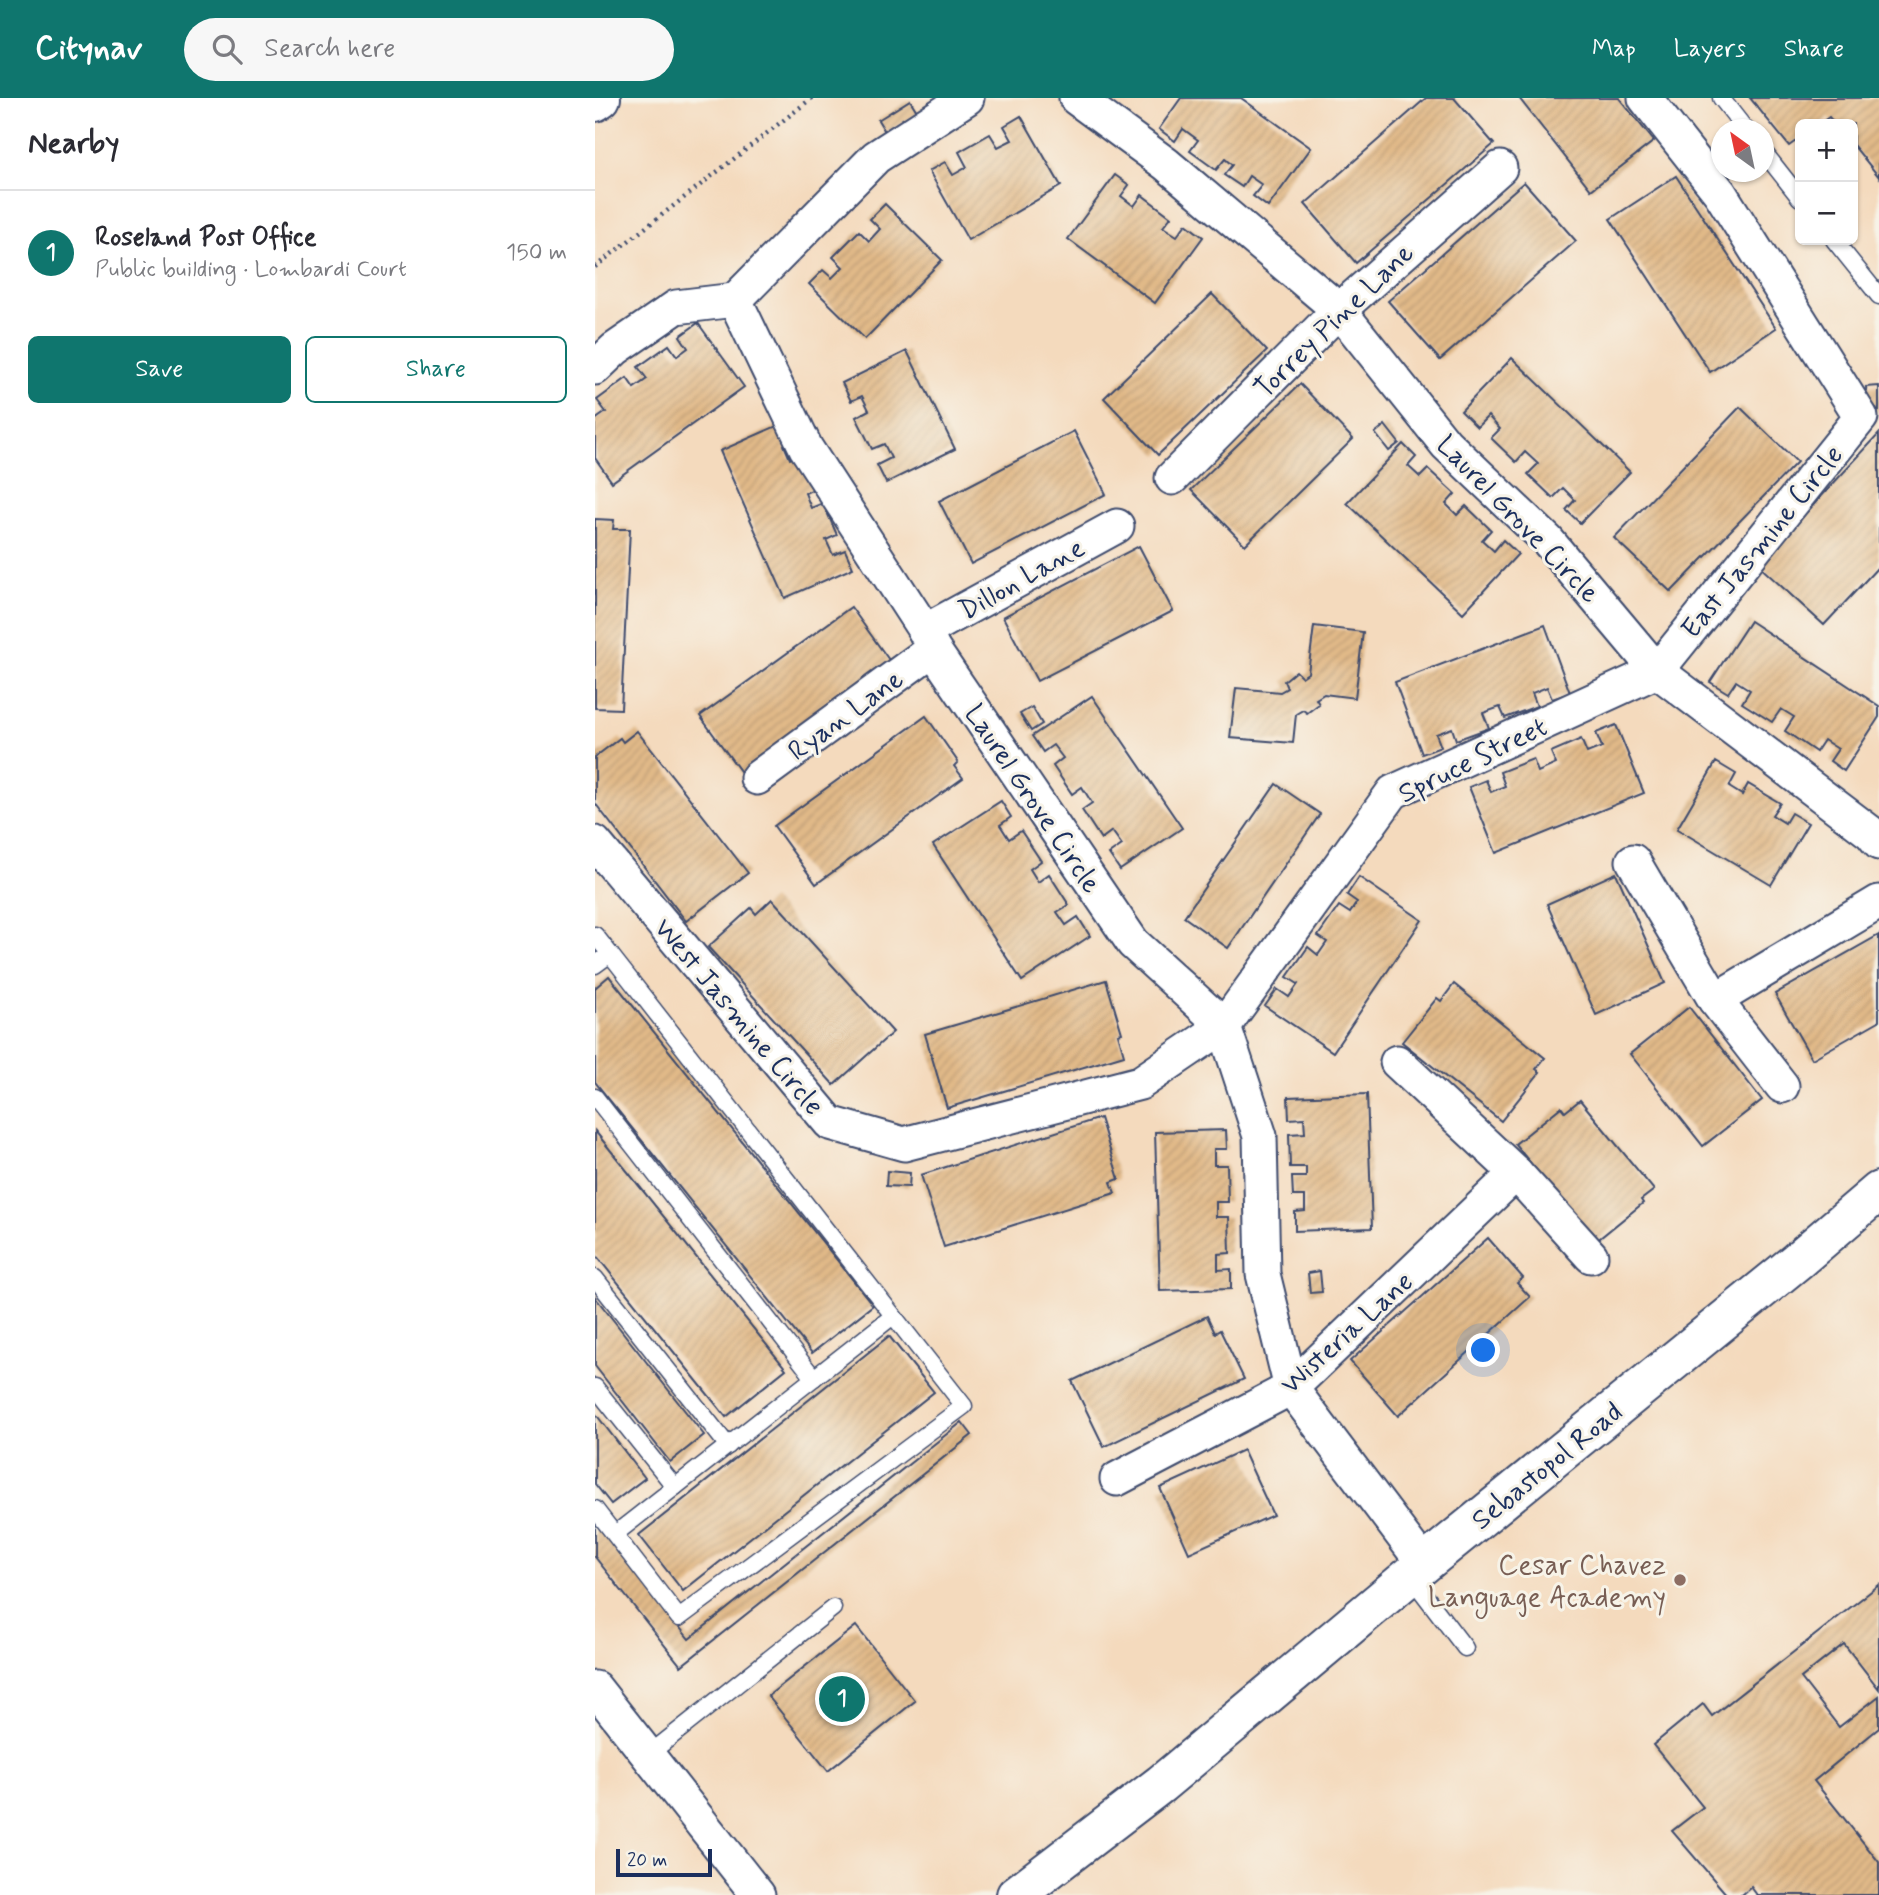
<!DOCTYPE html>
<html lang="en">
<head>
<meta charset="utf-8">
<style>
  :root { --surface:#fff; --page:#f7f7f7; --text:#2b2b33; --muted:#7c7c81; --line:#e1e1e2; --accent:#0f766e }
  body { margin:0; font-family:Mynerve,sans-serif; background:var(--page); color:var(--text) }
  .controls { position:absolute; right:21px; top:21px; display:grid; overflow:hidden; border-radius:10px; box-shadow:0 2px 5px #0004 }
  .controls button { width:63px; height:63px; display:grid; place-items:center; padding:0; border:0; border-bottom:2px solid var(--line); background:var(--surface); color:var(--text); font:35px sans-serif }
  .compass { position:absolute; left:1116px; top:21px; width:63px; height:63px; border-radius:50%; background:var(--surface); box-shadow:0 2px 5px #0004; rotate:327deg }
  .scale { position:absolute; left:21px; bottom:18px; width:96px; box-sizing:border-box; padding-left:7px; border:4px solid #1b2f5e; border-top:0; font-size:19px; line-height:24px; white-space:nowrap; color:#1b2f5e; -webkit-text-stroke:5px #f7f3e8; paint-order:stroke }
  .you { position:absolute; left:889px; top:1253px; width:24px; height:24px; margin:-18px; border:5px solid #fff; border-radius:50%; background:#1a73e8; box-shadow:0 0 0 10px #1a73e833 }
  .badge { display:grid; place-items:center; width:46px; height:46px; border-radius:50%; background:var(--accent); color:#fff; font-size:23px; font-weight:700 }
  .pin { position:absolute; translate:-50% -50%; border:4px solid #fff; box-shadow:0 2px 7px #0006 }
  .list { margin:0; padding:0; list-style:none }
  h2 { display:flex; justify-content:space-between; align-items:center; height:91px; margin:0; padding:0 28px; font-size:30px }
  h2 small { font-size:23px; font-weight:400; color:var(--muted) }
  .list li { display:grid; grid-template-columns:46px 1fr auto; gap:21px; align-items:center; box-sizing:border-box; height:126px; padding:0 28px; border-top:2px solid var(--line) }
  .list b { display:block; font-size:26px; white-space:nowrap }
  .list p { margin:0; font-size:23px; white-space:nowrap; color:var(--muted) }
  .list em { font-size:23px; font-style:normal; color:var(--muted) }
  .actions { display:flex; gap:14px; padding:21px 28px }
  .actions a { flex:1; padding:16px 0; border:2px solid var(--accent); border-radius:10px; text-align:center; font-size:24px; color:var(--accent) }
  .actions .main { background:var(--accent); color:#fff }
  .icon { flex:none; width:38px; height:38px; fill:none; stroke:currentColor; stroke-width:2; stroke-linecap:round; stroke-linejoin:round }
  .map { position:relative; flex:none; width:1284px; height:1797px; overflow:hidden }
  header { display:flex; align-items:center; gap:42px; box-sizing:border-box; height:98px; padding:0 35px; background:var(--accent); color:#fff }
  header strong { font-size:33px }
  nav { display:flex; gap:38px; margin-inline-start:auto; font-size:24px }
  .search { width:490px; height:63px; background:var(--page); display:flex; align-items:center; gap:18px; box-sizing:border-box; padding:0 24px; border-radius:38px; color:var(--muted); font-size:26px }
  main { display:flex }
  aside { flex:1; background:var(--surface) }
  .map>svg:first-child { display:block }
  .building { fill:url(#building-hatch) }
  .lines { fill:none; stroke-linecap:round; stroke-linejoin:round }
  .lane-casing { stroke:#3c496c; stroke-width:19 }
  .street-casing { stroke:#3c496c; stroke-width:37 }
  .secondary-casing { stroke:#3c496c; stroke-width:42 }
  .highway-casing { stroke:#3c496c; stroke-width:42 }
  .path { stroke:#3c496c; stroke-width:4.5; stroke-dasharray:2 5; stroke-linecap:butt }
  .lane { stroke:#fff; stroke-width:16 }
  .street { stroke:#fff; stroke-width:33 }
  .secondary { stroke:#fff; stroke-width:38 }
  .highway { stroke:#fff; stroke-width:38 }
  .education-dot { fill:#8d6e63; stroke:#f7f3e8; stroke-width:2.5 }
  .labels { text-anchor:middle; stroke-width:6; stroke-linejoin:round; paint-order:stroke }
  .street-label { font-size:28px; fill:#1b2f5e; stroke:#f7f3e8 }
  .education-label { font-size:28px; fill:#785e54; stroke:#f7f3e8; text-anchor:end }
</style>
</head>
<body>
<header>
<strong>Citynav</strong>
<div class="search"><svg class="icon" aria-label="search" viewBox="0 0 24 24"><circle cx="10" cy="10" r="6"/><path d="M15 15l6 6"/></svg>Search here</div>
<nav><a>Map</a><a>Layers</a><a>Share</a></nav>
</header>
<main>
<aside>
<h2>Nearby<small></small></h2>
<ul class="list">
<li><span class="badge">1</span><div><b>Roseland Post Office</b><p>Public building · Lombardi Court</p></div><em>150 m</em></li>
</ul>
<div class="actions"><a class="main">Save</a><a>Share</a></div>
</aside>
<div class="map">
<svg width="1284" height="1797" viewBox="0 0 1284 1797">
  <defs>
    <pattern id="building-hatch" width="6" height="6" patternUnits="userSpaceOnUse" patternTransform="scale(1.75)"><rect width="6" height="6" fill="#e1b988"/><path d="M-1 1l2-2M0 6l6-6M5 7l2-2" fill="none" stroke="#c09f78"/></pattern>
  </defs>
  <rect width="100%" height="100%" fill="#f7f3e8"/>
  <filter id="ink" filterUnits="userSpaceOnUse"><feTurbulence type="fractalNoise" baseFrequency=".0143" numOctaves="2"/><feDisplacementMap in="SourceGraphic" scale="14" xChannelSelector="R" yChannelSelector="G"/><feConvolveMatrix kernelMatrix="1 2 1 2 8 2 1 2 1" color-interpolation-filters="sRGB"/></filter>
  <filter id="wash" filterUnits="userSpaceOnUse"><feTurbulence type="fractalNoise" baseFrequency=".00686" numOctaves="4" result="noise"/><feDisplacementMap in="SourceGraphic" scale="28" xChannelSelector="R" yChannelSelector="G"/><feGaussianBlur stdDeviation="1.57" result="paint"/><feColorMatrix in="noise" values="0 0 0 0 0 0 0 0 0 0 0 0 0 0 0 0 0 1.4 0 .05"/><feComposite in="paint" operator="in"/></filter>
  <g filter="url(#wash)">
    <rect width="100%" height="100%" fill="#f4dabd"/>
    <g id="blocks">
      <g class="building">
        <polygon points="586,0 646,0 716,50 673,109 658,98 667,87 654,78 647,89 629,77 637,67 630,61 621,72 595,53 603,42 588,31 580,43 564,31"/>
        <polygon points="831,0 859,0 899,46 761,165 710,106"/>
        <polygon points="924,0 1024,0 1059,43 996,92"/>
        <polygon points="1155,0 1284,0 1284,79 1258,47 1258,26 1240,26 1234,19 1224,26 1205,26 1205,40 1194,48"/>
        <polygon points="315,2 323,15 291,35 283,22"/>
        <polygon points="426,18 466,88 373,142 334,73 350,64 358,77 372,69 364,54 395,36 403,49 417,42 409,28"/>
        <polygon points="520,77 534,87 526,98 539,108 547,97 576,119 568,129 582,138 591,126 608,139 560,205 473,141"/>
        <polygon points="1081,78 1181,230 1115,274 1015,121"/>
        <polygon points="929,84 981,143 845,262 793,203"/>
        <polygon points="290,106 347,162 270,241 214,186 228,172 237,180 248,169 238,159 264,133 274,143 285,131 275,121"/>
        <polygon points="617,196 672,253 563,357 509,300"/>
        <polygon points="103,225 149,289 17,384 0,360 0,322 11,314 2,302 32,280 39,290 52,281 43,269 74,247 82,258 93,250 85,238"/>
        <polygon points="312,253 360,351 291,385 282,367 296,360 289,346 277,351 261,319 274,312 267,298 256,303 247,285"/>
        <polygon points="917,260 1035,374 985,425 971,412 980,402 968,390 958,400 933,376 943,366 930,354 921,364 896,340 905,331 893,318 882,329 866,313"/>
        <polygon points="705,286 758,341 650,447 596,392"/>
        <polygon points="1284,288 1284,313 1273,314 1271,289"/>
        <polygon points="1145,309 1202,364 1076,494 1019,440"/>
        <polygon points="193,323 201,341 189,347 195,361 206,356 221,390 210,395 216,410 228,405 242,437 231,442 238,457 250,452 258,470 190,500 125,353"/>
        <polygon points="790,327 804,345 794,353 780,335"/>
        <polygon points="479,333 511,396 376,466 344,403"/>
        <polygon points="1284,336 1284,468 1229,527 1163,467"/>
        <polygon points="808,346 821,359 813,368 825,379 833,371 860,396 851,406 862,417 871,408 896,432 887,442 899,453 908,442 923,456 868,515 752,405"/>
        <polygon points="0,421 19,422 18,431 35,431 26,611 0,610"/>
        <polygon points="544,448 578,513 442,583 408,519"/>
        <polygon points="256,509 299,569 148,677 105,618"/>
        <polygon points="1155,523 1284,608 1284,619 1249,673 1235,663 1243,651 1229,642 1221,654 1190,633 1199,619 1186,611 1177,624 1147,605 1155,592 1141,583 1133,595 1115,584"/>
        <polygon points="950,527 975,595 957,601 952,589 937,595 942,608 910,620 905,609 888,615 894,630 861,642 857,630 841,636 846,649 827,656 800,584"/>
        <polygon points="719,528 768,534 760,600 729,596 721,601 724,606 712,615 708,612 701,616 698,645 635,640 641,590 685,594 692,590 689,583 701,573 707,579 713,575"/>
        <polygon points="497,598 587,730 525,772 514,756 527,747 517,733 506,741 487,712 497,705 487,689 477,696 458,668 468,660 458,647 448,654 437,638"/>
        <polygon points="437,609 447,626 436,633 425,616"/>
        <polygon points="331,618 363,664 359,668 368,680 221,786 179,728"/>
        <polygon points="1021,627 1049,695 901,755 874,689 891,682 896,694 910,688 905,674 938,661 943,674 961,666 956,654 986,641 992,655 1007,649 1001,635"/>
        <polygon points="42,633 153,775 91,823 0,705 0,659 25,640 28,644"/>
        <polygon points="1121,664 1141,676 1134,689 1147,697 1153,686 1185,705 1177,717 1190,725 1196,715 1213,725 1176,787 1082,731"/>
        <polygon points="681,686 725,716 633,850 589,819"/>
        <polygon points="406,703 416,719 405,727 414,741 426,733 446,763 435,771 443,784 454,776 474,807 462,814 471,827 483,819 495,838 427,883 338,747"/>
        <polygon points="1021,775 1070,885 1001,917 952,806"/>
        <polygon points="764,779 827,822 738,954 670,908 682,891 694,899 703,886 692,879 713,849 723,857 732,844 723,838 744,808 755,815 762,804 752,797"/>
        <polygon points="177,801 298,934 239,987 113,849 156,810 161,816"/>
        <polygon points="1284,837 1284,923 1217,961 1180,896"/>
        <polygon points="14,878 278,1207 217,1255 0,984 0,890"/>
        <polygon points="511,882 527,935 523,936 529,957 352,1010 330,936"/>
        <polygon points="859,886 950,960 941,971 945,974 906,1023 807,944 842,900 846,903"/>
        <polygon points="1094,909 1167,1002 1108,1048 1035,956"/>
        <polygon points="772,996 777,1130 700,1133 700,1114 710,1113 710,1098 698,1098 697,1079 711,1079 711,1069 695,1069 694,1036 710,1035 709,1020 694,1021 693,999"/>
        <polygon points="985,1002 1059,1092 1046,1102 1048,1105 1000,1144 920,1046 966,1009 970,1014"/>
        <polygon points="505,1020 524,1081 516,1084 520,1095 349,1149 326,1077"/>
        <polygon points="631,1032 632,1051 619,1051 619,1067 632,1067 633,1104 621,1104 621,1119 634,1119 635,1155 623,1156 623,1172 636,1171 636,1191 565,1193 560,1034"/>
        <polygon points="0,1033 191,1271 131,1319 0,1156"/>
        <polygon points="292,1073 315,1075 314,1089 291,1088"/>
        <polygon points="893,1140 928,1180 922,1185 935,1199 803,1318 755,1263"/>
        <polygon points="725,1173 727,1194 715,1195 713,1175"/>
        <polygon points="0,1199 109,1337 75,1364 0,1268"/>
        <polygon points="612,1218 620,1235 625,1232 649,1281 509,1349 477,1283"/>
        <polygon points="294,1238 339,1294 88,1493 44,1437"/>
        <polygon points="0,1315 50,1380 16,1406 0,1386"/>
        <polygon points="367,1324 377,1337 86,1568 0,1459 0,1423 94,1541"/>
        <polygon points="648,1352 678,1417 594,1455 565,1390"/>
        <polygon points="1284,1487 1284,1591 1249,1546 1206,1580 1244,1629 1284,1598 1284,1630 1219,1683 1284,1764 1284,1797 1162,1797 1156,1789 1147,1797 1132,1797 1077,1733 1108,1709 1058,1647 1108,1606 1117,1618"/>
        <polygon points="261,1528 320,1603 233,1673 173,1598"/>
      </g>
    </g>
  </g>
  <g filter="url(#ink)">
    <use href="#blocks" fill-opacity="0" stroke="#3c496c" stroke-width="2"/>
    <g class="lines">
      <g class="lane-casing">
        <g id="lane">
          <polyline points="1126,0 1151,32"/>
          <polyline points="1168,53 1205,100"/>
          <polyline points="1239,142 1284,198"/>
          <polyline points="0,837 15,856"/>
          <polyline points="0,867 15,856 369,1308 84,1520 0,1411"/>
          <polyline points="0,999 219,1280"/>
          <polyline points="0,1180 133,1348"/>
          <polyline points="0,1289 80,1389 20,1436"/>
          <polyline points="80,1389 298,1218"/>
          <polyline points="815,1478 870,1550"/>
          <polyline points="53,1657 238,1510"/>
        </g>
      </g>
      <g class="street-casing">
        <g id="street">
          <polyline points="372,0 281,59 140,202 211,350 330,533 338,551 538,845 629,928 665,1038 668,1176 696,1290 829,1466"/>
          <polyline points="481,0 571,66 744,212 851,346 953,443 1062,573 1276,735 1284,745"/>
          <polyline points="0,270 20,251 81,209 140,202"/>
          <polyline points="577,380 744,212 905,70"/>
          <polyline points="330,533 522,428"/>
          <polyline points="162,680 338,551"/>
          <polyline points="0,745 235,1025 309,1046 545,985 629,928 798,694 1062,573 1266,319 1125,95 1050,0"/>
          <polyline points="1038,763 1120,902 1187,988"/>
          <polyline points="1120,902 1284,804"/>
          <polyline points="802,964 921,1075 996,1158"/>
          <polyline points="522,1381 696,1290 921,1075"/>
          <polyline points="0,1590 163,1797"/>
        </g>
      </g>
      <g class="secondary-casing">
        <polyline id="secondary" points="421,1797 566,1686 829,1466 1202,1163 1284,1093"/>
      </g>
      <g class="highway-casing">
        <polyline id="highway" points="0,4 6,0"/>
      </g>
      <polyline class="path" points="0,169 217,0"/>
      <use href="#lane" class="lane"/>
      <use href="#street" class="street"/>
      <use href="#secondary" class="secondary"/>
      <use href="#highway" class="highway"/>
    </g>
  </g>
  <circle class="education-dot" cx="1085" cy="1482" r="7"/>
  <g class="labels">
    <g class="street-label">
      <text transform="translate(738 222) rotate(-44)" y="10">Torrey Pine Lane</text>
      <text transform="translate(924 420) rotate(46)" y="10">Laurel Grove Circle</text>
      <text transform="translate(1166 443) rotate(-51)" y="10">East Jasmine Circle</text>
      <text transform="translate(426 480) rotate(-29)" y="10">Dillon Lane</text>
      <text transform="translate(250 616) rotate(-36)" y="10">Ryan Lane</text>
      <text transform="translate(877 661) rotate(-26)" y="10">Spruce Street</text>
      <text transform="translate(439 700) rotate(56)" y="10">Laurel Grove Circle</text>
      <text transform="translate(145 918) rotate(50)" y="10">West Jasmine Circle</text>
      <text transform="translate(751 1234) rotate(-42)" y="10">Wisteria Lane</text>
      <text transform="translate(951 1367) rotate(-39)" y="10">Sebastopol Road</text>
    </g>
    <g class="education-label">
      <text x="1071" y="1476">Cesar Chavez<tspan x="1071" dy="32">Language Academy</tspan></text>
    </g>
  </g>
</svg>
<div class="controls">
<button>+</button>
<button>−</button>
</div>
<svg class="compass" viewBox="-18 -18 36 36"><path d="M0-13l5 13h-10z" fill="#e53935"/><path d="M0 13l5-13h-10z" fill="#7c7c81"/></svg>
<div class="scale">20 m</div>
<div class="you"></div>
<div class="pin badge" style="left:247px;top:1601px">1</div>
</div>
</main>
</body>
</html>
